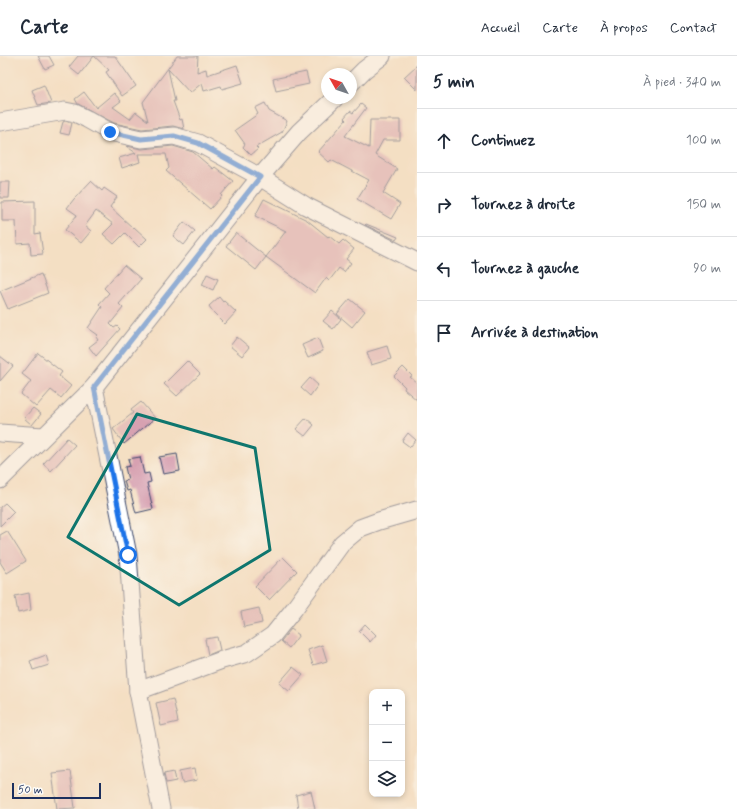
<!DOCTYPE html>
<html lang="fr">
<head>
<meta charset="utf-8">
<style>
  :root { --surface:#fff; --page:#f6f6f7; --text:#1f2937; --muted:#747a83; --line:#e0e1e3 }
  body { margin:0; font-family:Mynerve,sans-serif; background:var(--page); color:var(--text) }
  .controls { position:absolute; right:12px; bottom:12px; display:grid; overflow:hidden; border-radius:8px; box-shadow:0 2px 6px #0003 }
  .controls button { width:36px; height:36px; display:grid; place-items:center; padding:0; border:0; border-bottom:1px solid var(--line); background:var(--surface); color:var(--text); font:20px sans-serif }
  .compass { position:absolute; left:321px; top:12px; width:36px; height:36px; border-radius:50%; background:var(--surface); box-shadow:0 2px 6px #0003; rotate:310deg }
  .scale { position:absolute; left:12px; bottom:10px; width:89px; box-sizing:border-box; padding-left:4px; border:2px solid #1b2f5e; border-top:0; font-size:11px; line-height:14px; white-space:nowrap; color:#1b2f5e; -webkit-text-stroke:3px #fdfcf7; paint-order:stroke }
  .stop { position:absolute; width:12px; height:12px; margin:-9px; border:3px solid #1a73e8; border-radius:50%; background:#fff }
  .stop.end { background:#1a73e8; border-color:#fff; box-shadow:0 1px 4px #0008 }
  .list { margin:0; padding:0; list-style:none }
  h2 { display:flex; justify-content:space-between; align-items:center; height:52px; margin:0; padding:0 16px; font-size:17px }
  h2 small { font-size:13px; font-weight:400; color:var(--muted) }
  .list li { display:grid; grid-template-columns:26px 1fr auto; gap:12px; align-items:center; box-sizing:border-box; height:64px; padding:0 16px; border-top:1px solid var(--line) }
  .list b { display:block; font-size:15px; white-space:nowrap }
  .list em { font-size:13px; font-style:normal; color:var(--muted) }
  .icon { flex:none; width:22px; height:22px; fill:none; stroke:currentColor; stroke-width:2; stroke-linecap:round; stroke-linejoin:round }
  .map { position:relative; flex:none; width:417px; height:753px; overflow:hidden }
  header { display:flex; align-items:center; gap:24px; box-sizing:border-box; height:56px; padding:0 20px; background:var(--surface); border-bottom:1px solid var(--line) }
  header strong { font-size:19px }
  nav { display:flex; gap:22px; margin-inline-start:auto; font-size:14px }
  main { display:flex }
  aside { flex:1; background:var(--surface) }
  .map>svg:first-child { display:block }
  .building { fill:#d7a1b1 }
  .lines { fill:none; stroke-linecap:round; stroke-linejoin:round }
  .minor-casing { stroke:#3c496d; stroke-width:19 }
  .minor { stroke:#fff; stroke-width:17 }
  .route { stroke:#1a73e8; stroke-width:5 }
  .marked { fill:none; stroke:#0f766e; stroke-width:3; stroke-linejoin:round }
</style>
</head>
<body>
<header>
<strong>Carte</strong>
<nav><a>Accueil</a><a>Carte</a><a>À propos</a><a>Contact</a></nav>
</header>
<main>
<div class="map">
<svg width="417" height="753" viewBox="0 0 417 753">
  <rect width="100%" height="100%" fill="#fdfcf7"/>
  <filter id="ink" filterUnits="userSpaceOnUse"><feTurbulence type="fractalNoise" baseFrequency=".025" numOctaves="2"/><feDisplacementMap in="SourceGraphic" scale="8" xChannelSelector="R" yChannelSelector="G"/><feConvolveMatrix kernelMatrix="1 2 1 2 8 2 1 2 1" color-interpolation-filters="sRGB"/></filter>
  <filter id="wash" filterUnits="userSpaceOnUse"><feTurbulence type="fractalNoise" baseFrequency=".012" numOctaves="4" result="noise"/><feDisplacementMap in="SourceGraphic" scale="16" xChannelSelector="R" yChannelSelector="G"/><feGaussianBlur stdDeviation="0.9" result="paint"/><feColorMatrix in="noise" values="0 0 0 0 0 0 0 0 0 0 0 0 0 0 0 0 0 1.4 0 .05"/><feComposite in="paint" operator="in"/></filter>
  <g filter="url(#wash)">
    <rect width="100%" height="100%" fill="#f4dfc3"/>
    <g id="blocks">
      <g class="building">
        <polygon points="38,0 49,0 54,9 45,13"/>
        <polygon points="78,0 94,0 79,19 69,11"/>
        <polygon points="94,0 115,0 136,30 122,40 106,16 109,14"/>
        <polygon points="177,0 198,0 197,16 206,13 207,19 237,9 243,27 222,33 221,30 204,35 202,27 190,37 168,13 175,45 173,45 180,64 182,63 184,73 173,70 142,73 114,67 78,48 75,43 84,36 96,52 114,37 121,45 113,51 130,63 136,56 148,65 143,46"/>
        <polygon points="417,9 417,34 404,21"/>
        <polygon points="306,16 309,28 276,35 273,23"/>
        <polygon points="44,29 51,47 38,49 32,34"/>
        <polygon points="265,47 269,55 287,65 282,76 256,91 258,93 251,99 243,91 245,88 235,74 258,58 255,52"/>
        <polygon points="361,48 366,52 345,80 369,92 370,64 400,64 400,84 383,84 375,99 397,113 383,137 400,148 391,163 357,143 369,124 331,104 329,106 318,96 346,64 344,62 350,55 353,57"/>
        <polygon points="65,65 72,67 69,79 60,77 63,66"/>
        <polygon points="126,90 142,93 173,90 193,96 213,113 215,111 233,125 221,139 222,140 210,153 166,115 169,112 166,98 138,98 140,106 122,112 119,102 136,97"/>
        <polygon points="91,125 102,135 104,132 117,141 110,151 133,172 134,171 147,183 139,191 125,177 114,188 103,178 113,168 96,155 85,170 91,175 81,187 65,174 77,159 67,152 74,143"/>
        <polygon points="0,126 10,126 9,142 0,142"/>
        <polygon points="264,143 307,164 328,181 329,180 339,188 343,184 354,193 346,203 351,207 344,216 339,212 329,225 326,222 315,237 266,201 256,214 226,190 236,177 266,201 286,175 255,160"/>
        <polygon points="35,145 35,178 40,177 43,198 31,199 30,187 17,188 16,165 2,165 2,146"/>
        <polygon points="184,166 195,175 184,189 173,180"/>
        <polygon points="366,168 398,181 396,184 365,169"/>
        <polygon points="124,209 141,223 119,248 123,252 110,268 114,272 117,270 120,273 96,300 89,291 98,284 96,281 98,279 88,272 102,251 99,248 109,237 104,232"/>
        <polygon points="41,218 48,237 8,253 0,235"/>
        <polygon points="207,218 218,223 213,234 202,229"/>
        <polygon points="219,241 223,246 224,245 236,256 225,268 213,256 209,250"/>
        <polygon points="350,243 365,255 352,271 337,258"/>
        <polygon points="332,255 341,263 333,273 323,265"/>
        <polygon points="237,281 249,291 242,300 230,290"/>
        <polygon points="318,282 323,295 308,302 302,289"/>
        <polygon points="387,290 391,303 371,309 367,296"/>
        <polygon points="38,297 62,316 59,320 71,330 61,342 51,334 36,351 21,338 31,325 22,318"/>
        <polygon points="0,300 13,310 0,325"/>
        <polygon points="187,305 200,318 177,340 164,328"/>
        <polygon points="403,311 412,320 410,321 417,327 417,344 404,333 405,331 394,320"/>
        <polygon points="310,322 318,329 310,340 301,332"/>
        <polygon points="141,346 155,362 124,388 113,373 133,357 131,354"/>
        <polygon points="33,352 41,358 32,369 24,362"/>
        <polygon points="306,362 314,369 305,380 296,373"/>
        <polygon points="408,377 416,384 410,391 402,385"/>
        <polygon points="67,382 75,389 51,415 43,408"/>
        <polygon points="177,398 180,415 163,418 159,401"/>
        <polygon points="140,401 144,418 149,417 151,426 147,427 153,453 136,457 130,434 127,435 124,425 128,424 125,411 130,410 128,403"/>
        <polygon points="5,447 14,456 0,470 0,451"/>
        <polygon points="7,475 26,505 7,517 0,506 0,479"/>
        <polygon points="283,501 297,515 269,544 255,530"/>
        <polygon points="29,537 31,554 18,557 15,540"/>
        <polygon points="259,552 262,567 244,571 241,556"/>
        <polygon points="365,568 376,579 370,586 359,575"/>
        <polygon points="291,573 299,579 289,592 281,585"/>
        <polygon points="217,581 220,594 208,599 205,583"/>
        <polygon points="322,589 327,605 313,609 308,594"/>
        <polygon points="46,599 49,609 33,614 30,605"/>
        <polygon points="293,611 303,619 289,635 279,627"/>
        <polygon points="173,643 178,666 161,670 156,647"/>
        <polygon points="195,712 197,724 182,727 180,715"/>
        <polygon points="70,715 75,752 57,753 52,717"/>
        <polygon points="174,715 176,725 166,727 164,717"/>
        <polygon points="311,735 315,753 298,753 296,739"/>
      </g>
    </g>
  </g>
  <g filter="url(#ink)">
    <use href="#blocks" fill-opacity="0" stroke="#3c496d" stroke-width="1"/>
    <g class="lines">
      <g class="minor-casing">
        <g id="minor">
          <polyline points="351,27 364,14 382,0"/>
          <polyline points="0,66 65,55 75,57 87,63 110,76 141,83 174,80 198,87 260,121 306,150 417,206"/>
          <polyline points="94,331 128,499 138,635 161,753"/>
          <polyline points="0,377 43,380"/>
          <polyline points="0,424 94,331 260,121 299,76 335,42"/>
          <polyline points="138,635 222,604 247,597 273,579 294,553 342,487 360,472 379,465 417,454"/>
        </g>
      </g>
      <use href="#minor" class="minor"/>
    </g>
  </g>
  <g class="lines" filter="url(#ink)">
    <polyline class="route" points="110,76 141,83 174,80 198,87 260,121 94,331 128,499"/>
  </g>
  <path d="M0 0H417V753H0ZM137,358L255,392L270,494L179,549L68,481Z" fill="#f4dfc3" fill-opacity=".55" fill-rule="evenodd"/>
  <path class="marked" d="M137,358L255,392L270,494L179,549L68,481Z"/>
</svg>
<div class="controls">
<button>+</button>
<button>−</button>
<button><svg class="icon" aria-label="layers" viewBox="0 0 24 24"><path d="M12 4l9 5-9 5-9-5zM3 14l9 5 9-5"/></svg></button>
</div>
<svg class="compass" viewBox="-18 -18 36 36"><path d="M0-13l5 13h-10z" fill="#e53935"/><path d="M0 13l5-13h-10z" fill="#747a83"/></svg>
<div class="scale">50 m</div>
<div class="stop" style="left:128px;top:499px"></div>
<div class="stop end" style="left:110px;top:76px"></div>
</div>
<aside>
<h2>5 min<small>À pied · 340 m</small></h2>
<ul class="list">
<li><svg class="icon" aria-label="ahead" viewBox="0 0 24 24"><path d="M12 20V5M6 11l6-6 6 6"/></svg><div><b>Continuez</b></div><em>100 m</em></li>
<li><svg class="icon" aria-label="right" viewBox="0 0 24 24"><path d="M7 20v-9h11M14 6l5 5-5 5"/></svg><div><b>Tournez à droite</b></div><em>150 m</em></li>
<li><svg class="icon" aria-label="left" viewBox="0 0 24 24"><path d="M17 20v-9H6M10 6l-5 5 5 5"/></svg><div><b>Tournez à gauche</b></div><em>90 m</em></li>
<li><svg class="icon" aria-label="arrive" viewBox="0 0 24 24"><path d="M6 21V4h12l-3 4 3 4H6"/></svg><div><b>Arrivée à destination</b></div></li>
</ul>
</aside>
</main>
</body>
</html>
